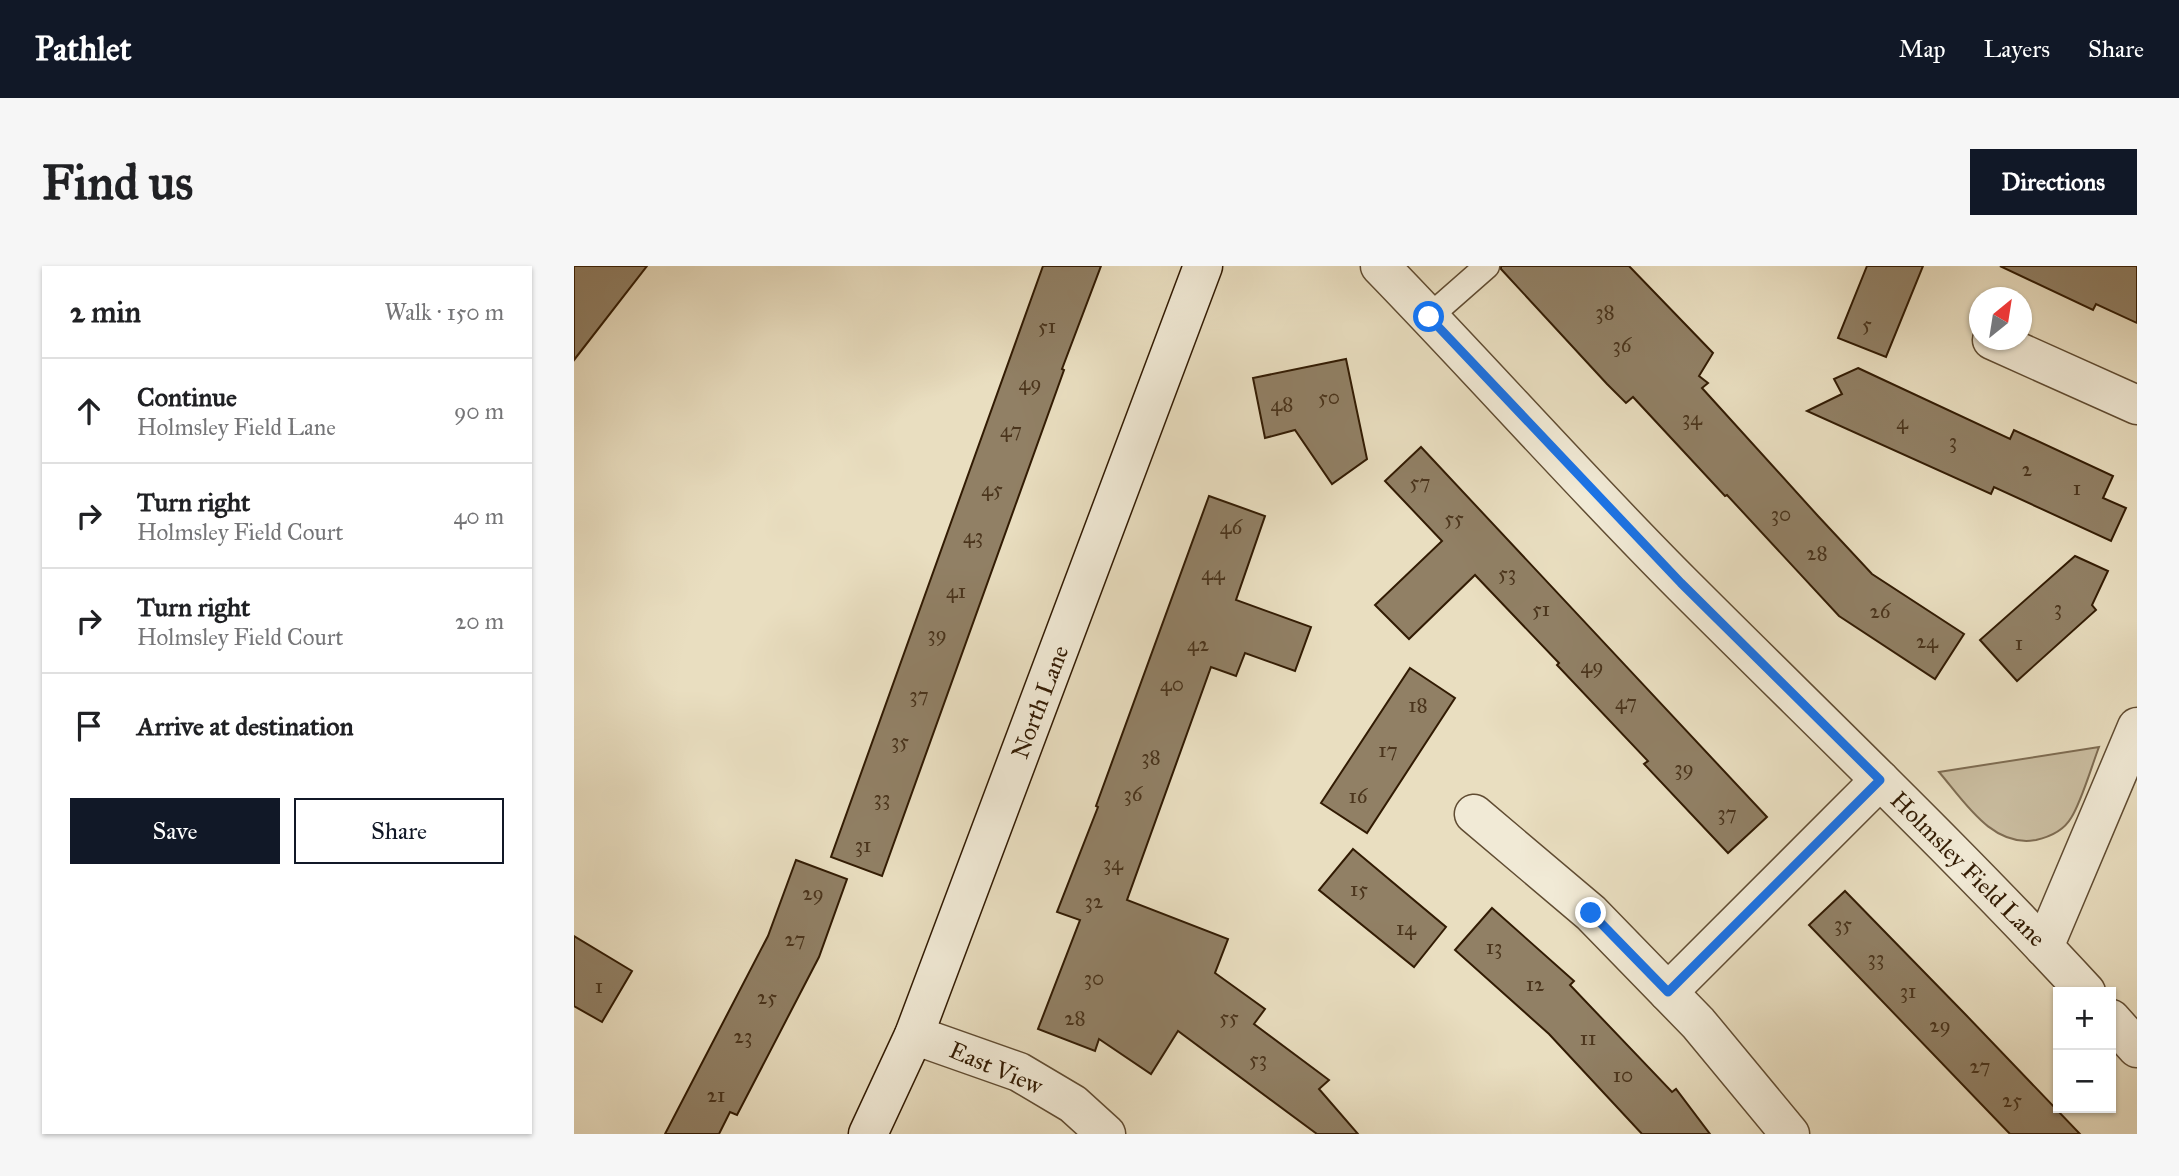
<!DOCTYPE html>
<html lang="en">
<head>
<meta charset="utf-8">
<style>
  :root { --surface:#fff; --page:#f6f6f6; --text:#202124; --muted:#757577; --line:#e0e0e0; --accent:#111827 }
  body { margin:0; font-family:"IM FELL Great Primer",serif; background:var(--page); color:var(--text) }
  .controls { position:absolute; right:21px; bottom:21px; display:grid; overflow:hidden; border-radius:0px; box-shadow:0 2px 5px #0004 }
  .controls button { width:63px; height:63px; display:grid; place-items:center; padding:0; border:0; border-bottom:2px solid var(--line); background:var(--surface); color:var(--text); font:35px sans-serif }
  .compass { position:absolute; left:1395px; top:21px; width:63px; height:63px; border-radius:50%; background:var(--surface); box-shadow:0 2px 5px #0004; rotate:30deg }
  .stop { position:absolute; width:21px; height:21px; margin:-16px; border:5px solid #1a73e8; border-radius:50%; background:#fff }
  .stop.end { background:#1a73e8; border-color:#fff; box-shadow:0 2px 7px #0008 }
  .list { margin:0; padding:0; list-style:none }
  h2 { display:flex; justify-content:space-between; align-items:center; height:91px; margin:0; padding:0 28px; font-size:30px }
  h2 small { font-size:23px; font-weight:400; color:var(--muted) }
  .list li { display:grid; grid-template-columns:46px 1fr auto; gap:21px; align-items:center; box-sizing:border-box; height:105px; padding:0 28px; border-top:2px solid var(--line) }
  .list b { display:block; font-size:26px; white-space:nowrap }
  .list p { margin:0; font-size:23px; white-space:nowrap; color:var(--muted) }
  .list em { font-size:23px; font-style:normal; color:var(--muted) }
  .actions { display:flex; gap:14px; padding:21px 28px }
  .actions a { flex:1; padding:16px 0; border:2px solid var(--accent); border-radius:0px; text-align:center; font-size:24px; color:var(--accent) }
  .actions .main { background:var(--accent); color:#fff }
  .icon { flex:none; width:38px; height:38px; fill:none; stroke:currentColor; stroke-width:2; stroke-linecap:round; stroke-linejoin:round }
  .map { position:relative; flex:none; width:1563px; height:868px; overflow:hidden; border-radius:0px }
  header { display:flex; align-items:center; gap:42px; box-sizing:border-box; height:98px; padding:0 35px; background:var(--accent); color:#fff }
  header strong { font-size:33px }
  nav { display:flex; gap:38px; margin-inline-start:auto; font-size:24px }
  .intro { display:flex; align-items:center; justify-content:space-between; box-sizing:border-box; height:168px; padding:0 42px }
  h1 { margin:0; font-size:49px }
  .button { padding:18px 32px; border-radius:0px; background:var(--accent); color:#fff; font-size:24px; font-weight:700 }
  main { display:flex; gap:42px; padding:0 42px }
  aside { flex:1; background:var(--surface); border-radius:0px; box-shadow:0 2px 5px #0004 }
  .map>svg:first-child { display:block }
  .green { fill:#cabda0; stroke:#7e6c52; stroke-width:2 }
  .building { fill:#918065; stroke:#321b03; stroke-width:2 }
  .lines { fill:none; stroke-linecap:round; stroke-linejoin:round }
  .lane-casing { stroke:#604c32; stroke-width:27 }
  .street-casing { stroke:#604c32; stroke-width:41 }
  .secondary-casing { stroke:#321b03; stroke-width:41 }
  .lane { stroke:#f1ead6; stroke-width:24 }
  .street { stroke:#f1ead6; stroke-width:38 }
  .secondary { stroke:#f1ead6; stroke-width:38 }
  .route { stroke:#1a73e8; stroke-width:9 }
  .labels { text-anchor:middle; stroke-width:5; stroke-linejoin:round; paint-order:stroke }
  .number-label { font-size:21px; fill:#4a341c }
  .street-label { font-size:24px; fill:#321b03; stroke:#f1ead6 }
</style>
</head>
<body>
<header>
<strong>Pathlet</strong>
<nav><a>Map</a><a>Layers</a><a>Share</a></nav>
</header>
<div class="intro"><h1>Find us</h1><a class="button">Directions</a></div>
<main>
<aside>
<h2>2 min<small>Walk · 150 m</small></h2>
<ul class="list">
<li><svg class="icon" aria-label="ahead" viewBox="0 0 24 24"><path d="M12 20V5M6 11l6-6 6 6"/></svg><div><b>Continue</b><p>Holmsley Field Lane</p></div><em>90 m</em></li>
<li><svg class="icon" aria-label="right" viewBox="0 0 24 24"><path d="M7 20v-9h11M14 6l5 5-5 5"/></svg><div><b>Turn right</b><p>Holmsley Field Court</p></div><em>40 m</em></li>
<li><svg class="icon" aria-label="right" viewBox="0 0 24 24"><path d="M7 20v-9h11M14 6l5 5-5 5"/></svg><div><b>Turn right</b><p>Holmsley Field Court</p></div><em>20 m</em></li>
<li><svg class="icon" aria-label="arrive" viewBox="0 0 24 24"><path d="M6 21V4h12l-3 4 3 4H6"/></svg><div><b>Arrive at destination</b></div></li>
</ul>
<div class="actions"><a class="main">Save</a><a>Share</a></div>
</aside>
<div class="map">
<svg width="1563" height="868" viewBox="0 0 1563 868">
  <rect width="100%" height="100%" fill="#e9dec0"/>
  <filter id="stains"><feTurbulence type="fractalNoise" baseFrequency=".00286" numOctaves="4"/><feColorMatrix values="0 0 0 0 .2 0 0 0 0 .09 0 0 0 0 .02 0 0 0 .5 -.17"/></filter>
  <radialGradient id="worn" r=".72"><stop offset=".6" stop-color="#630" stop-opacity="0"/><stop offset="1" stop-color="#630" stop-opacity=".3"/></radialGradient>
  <path class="green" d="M1525,481C1518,499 1507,537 1497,552C1490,564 1475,571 1462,574C1418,582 1390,535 1365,506Z"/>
  <g class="building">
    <polygon points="0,0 73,0 0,94"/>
    <polygon points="469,0 527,0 488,103 490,104 308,610 257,591"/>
    <polygon points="927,0 1055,0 1139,87 1125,110 1134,117 1128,122 1244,250 1298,308 1390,368 1361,413 1265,350 1153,229 1151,230 1059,131 1052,137 1033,118 927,3"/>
    <polygon points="1293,0 1349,0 1312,91 1264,72"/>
    <polygon points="1426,0 1563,0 1563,57 1522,38 1519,44"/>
    <polygon points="772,93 793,193 758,218 721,164 691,172 679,112"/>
    <polygon points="1284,102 1436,173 1440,164 1539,210 1529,232 1552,242 1537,275 1420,221 1417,228 1233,145 1268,128 1260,113"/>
    <polygon points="847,181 1193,551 1154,587 1070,498 1074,495 983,399 985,397 901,309 835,373 801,339 868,275 811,215"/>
    <polygon points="635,230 691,250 662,334 737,361 721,405 671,387 662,410 637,401 553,634 654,673 641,707 691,743 680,758 755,814 745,823 784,868 743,868 604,765 577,808 525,773 521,785 464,763 506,654 483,646 524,541 522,540"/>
    <polygon points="1501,290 1534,305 1518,339 1522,344 1443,415 1406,374"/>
    <polygon points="836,402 881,432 793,567 747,537"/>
    <polygon points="779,583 872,661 840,701 745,624"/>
    <polygon points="222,594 273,613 245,691 163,849 156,846 145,868 91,868 194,670"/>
    <polygon points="1271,625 1392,749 1506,868 1436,868 1235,659"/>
    <polygon points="918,642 1000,715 996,719 1098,826 1102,823 1136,868 1068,868 975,768 881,684"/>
    <polygon points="0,670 58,705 28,756 0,740"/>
  </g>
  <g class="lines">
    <g class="lane-casing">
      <polyline id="lane" points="855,51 913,0"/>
    </g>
    <g class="street-casing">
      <g id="street">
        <path d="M806,0C908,105 1006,216 1109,319C1244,454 1383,586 1512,726"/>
        <polyline points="1418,74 1563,139"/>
        <polyline points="900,548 1017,647 1124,757 1216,868"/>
        <polyline points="1470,681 1563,461"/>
        <polyline points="1094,726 1306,514"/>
        <polyline points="1537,753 1563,782"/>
        <polyline points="340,769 445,806 499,838 532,868"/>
      </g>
    </g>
    <g class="secondary-casing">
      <polyline id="secondary" points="294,868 340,769 629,0"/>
    </g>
    <use href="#lane" class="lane"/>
    <use href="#street" class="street"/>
    <use href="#secondary" class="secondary"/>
  </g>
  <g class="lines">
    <polyline class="route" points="855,51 1107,317 1306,514 1094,726 1017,647"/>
  </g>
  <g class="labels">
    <g class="number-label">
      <text x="1031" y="53">38</text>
      <text x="1293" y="65">5</text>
      <text x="473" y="67">51</text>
      <text x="1048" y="86">36</text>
      <text x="456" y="124">49</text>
      <text x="755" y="138">50</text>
      <text x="708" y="145">48</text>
      <text x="1118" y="159">34</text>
      <text x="1328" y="163">4</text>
      <text x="437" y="171">47</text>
      <text x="1379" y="182">3</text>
      <text x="1453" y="210">2</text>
      <text x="846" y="223">57</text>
      <text x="1503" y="229">1</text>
      <text x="418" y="230">45</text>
      <text x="1207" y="255">30</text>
      <text x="880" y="259">55</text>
      <text x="657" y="268">46</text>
      <text x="399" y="277">43</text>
      <text x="1243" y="294">28</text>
      <text x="639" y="314">44</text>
      <text x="933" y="314">53</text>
      <text x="382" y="332">41</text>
      <text x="1484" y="349">3</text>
      <text x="967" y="350">51</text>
      <text x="1306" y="352">26</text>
      <text x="363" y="375">39</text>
      <text x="1353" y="382">24</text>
      <text x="1445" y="384">1</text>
      <text x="624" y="385">42</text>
      <text x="1018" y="407">49</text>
      <text x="598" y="425">40</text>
      <text x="345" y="436">37</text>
      <text x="1052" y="443">47</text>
      <text x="844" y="446">18</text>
      <text x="326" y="482">35</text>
      <text x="814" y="491">17</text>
      <text x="577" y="498">38</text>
      <text x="1110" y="509">39</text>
      <text x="559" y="535">36</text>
      <text x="784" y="537">16</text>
      <text x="308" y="539">33</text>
      <text x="1153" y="554">37</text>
      <text x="289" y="586">31</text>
      <text x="539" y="604">34</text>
      <text x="785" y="630">15</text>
      <text x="239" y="634">29</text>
      <text x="520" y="642">32</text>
      <text x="1269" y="665">35</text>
      <text x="832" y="669">14</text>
      <text x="221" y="680">27</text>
      <text x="920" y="688">13</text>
      <text x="1302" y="699">33</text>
      <text x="520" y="719">30</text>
      <text x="961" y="725">12</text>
      <text x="25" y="727">1</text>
      <text x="1334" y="732">31</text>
      <text x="193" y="738">25</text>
      <text x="655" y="758">55</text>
      <text x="501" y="759">28</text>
      <text x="1366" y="766">29</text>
      <text x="169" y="777">23</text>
      <text x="1014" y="779">11</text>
      <text x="684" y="800">53</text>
      <text x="1406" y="807">27</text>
      <text x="1049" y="816">10</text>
      <text x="142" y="836">21</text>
      <text x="1438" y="841">25</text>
    </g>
    <g class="street-label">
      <text transform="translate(466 436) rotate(-69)" y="8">North Lane</text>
      <text transform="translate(1394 603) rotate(45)" y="8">Holmsley Field Lane</text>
      <text transform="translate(422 802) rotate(23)" y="8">East View</text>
    </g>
  </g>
  <rect width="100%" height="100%" filter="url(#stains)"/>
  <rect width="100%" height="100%" fill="url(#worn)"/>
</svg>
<div class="controls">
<button>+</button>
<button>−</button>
</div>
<svg class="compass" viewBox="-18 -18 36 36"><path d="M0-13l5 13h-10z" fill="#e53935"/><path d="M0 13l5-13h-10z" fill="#757577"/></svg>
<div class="stop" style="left:855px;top:51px"></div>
<div class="stop end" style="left:1017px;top:647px"></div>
</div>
</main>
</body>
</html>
